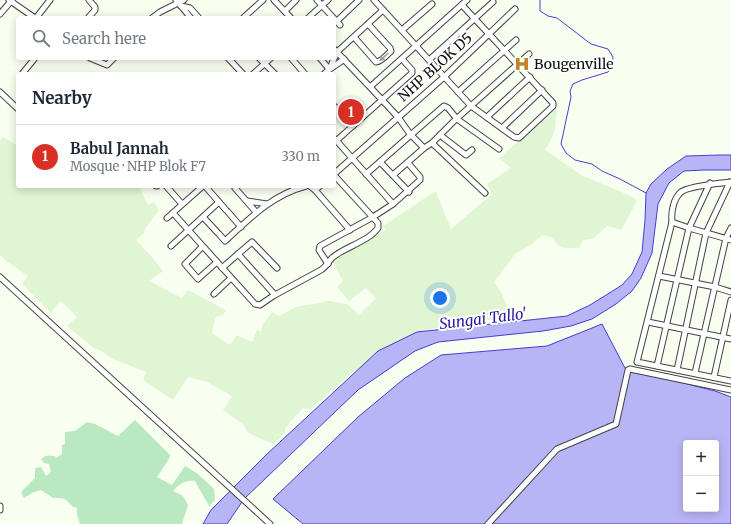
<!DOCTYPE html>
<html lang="en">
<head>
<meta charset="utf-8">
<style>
  :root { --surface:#fff; --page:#f6f6f7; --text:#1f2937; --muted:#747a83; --line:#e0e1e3; --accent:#d93025 }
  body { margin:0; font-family:Merriweather,serif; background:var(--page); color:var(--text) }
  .controls { position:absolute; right:12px; bottom:12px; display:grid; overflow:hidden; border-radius:4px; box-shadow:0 2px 10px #0003 }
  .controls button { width:36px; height:36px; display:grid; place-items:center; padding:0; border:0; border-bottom:1px solid var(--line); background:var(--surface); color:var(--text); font:20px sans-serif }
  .you { position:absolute; left:440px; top:298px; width:14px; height:14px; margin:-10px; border:3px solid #fff; border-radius:50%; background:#1a73e8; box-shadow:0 0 0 6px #1a73e833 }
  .badge { display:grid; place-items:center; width:26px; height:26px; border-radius:50%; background:var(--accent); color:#fff; font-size:13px; font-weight:700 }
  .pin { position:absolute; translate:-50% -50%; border:2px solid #fff; box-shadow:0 1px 4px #0006 }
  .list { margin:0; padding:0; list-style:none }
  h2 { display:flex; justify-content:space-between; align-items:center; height:52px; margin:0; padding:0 16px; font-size:17px }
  h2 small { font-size:13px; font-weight:400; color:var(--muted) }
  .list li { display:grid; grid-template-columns:26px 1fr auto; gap:12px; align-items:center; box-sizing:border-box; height:64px; padding:0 16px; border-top:1px solid var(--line) }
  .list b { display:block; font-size:15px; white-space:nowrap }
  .list p { margin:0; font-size:13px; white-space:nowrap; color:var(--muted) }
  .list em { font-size:13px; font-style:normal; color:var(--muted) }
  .icon { flex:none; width:22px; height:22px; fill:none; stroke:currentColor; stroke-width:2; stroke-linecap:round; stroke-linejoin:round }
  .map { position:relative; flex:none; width:731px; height:524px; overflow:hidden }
  .search { position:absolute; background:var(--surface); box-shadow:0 2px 10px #0003; left:16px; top:16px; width:320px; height:44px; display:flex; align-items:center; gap:10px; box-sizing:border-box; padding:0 14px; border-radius:4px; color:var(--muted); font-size:15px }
  .panel { position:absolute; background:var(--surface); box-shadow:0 2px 10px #0003; left:16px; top:72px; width:320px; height:116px; border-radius:4px }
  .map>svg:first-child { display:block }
  .farmland { fill:#e0f5d1 }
  .green { fill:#bae9c1 }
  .water { fill:#b8b5f6; stroke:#473dcd; fill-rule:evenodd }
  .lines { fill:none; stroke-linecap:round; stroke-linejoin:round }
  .stream { stroke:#473dcd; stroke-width:1 }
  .street-casing { stroke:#424242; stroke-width:7 }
  .street { stroke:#fff; stroke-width:5 }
  .oneway { fill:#9f9f9f }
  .labels { text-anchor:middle; stroke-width:4; stroke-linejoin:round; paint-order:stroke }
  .poi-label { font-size:14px; fill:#0f0f0f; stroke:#fff; text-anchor:start }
  .street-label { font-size:14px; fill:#0f0f0f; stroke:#fff }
  .water-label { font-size:15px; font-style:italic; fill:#2618a1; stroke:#fff }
</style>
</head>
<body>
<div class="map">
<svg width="731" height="524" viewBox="0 0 731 524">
  <rect width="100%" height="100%" fill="#f8fff0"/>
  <polygon class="farmland" points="557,108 555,129 550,142 545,150 581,175 631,196 637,201 621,230 607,226 593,239 583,240 579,248 565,248 558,245 551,237 542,235 531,245 516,253 494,282 502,294 511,317 456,324 426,330 382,351 351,374 310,410 303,408 285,428 285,432 274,444 259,438 247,432 244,425 223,410 232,396 207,382 188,377 173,400 143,380 146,372 113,359 98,349 95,349 67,326 77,317 64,304 60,301 51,313 22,284 28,276 6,261 0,255 0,140 3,137 18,146 18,186 140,186 139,187 148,205 154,202 159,210 145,229 144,233 136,240 150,255 163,271 149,281 182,298 188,290 226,310 223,315 215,317 212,333 230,345 237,335 252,342 257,330 261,332 263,324 272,312 279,316 296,307 329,301 347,304 359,315 376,298 366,288 349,301 337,287 343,281 333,262 385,230 383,226 434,192 436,192 451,229 492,194 487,184 511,168 499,158"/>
  <path class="green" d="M135,420L170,455L169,459L157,477L172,485L185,466L198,474L214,489L215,500L209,506L195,481C186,480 179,484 173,491L183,496L188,505L182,524H80L77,514V508L73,507L66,500L61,498H53L41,490L32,493L24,498L21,492L35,478V468L41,467L46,476L51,472L49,464L44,463L41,459C45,455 49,455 55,456L56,458L62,454V445L65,444V432L75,431L87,422L95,424L118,436Z"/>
  <g class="water">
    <polygon points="720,155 731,155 731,170 704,170 684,171 669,183 658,204 652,253 641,278 632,291 616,304 592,319 571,326 543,331 438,342 415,351 358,390 244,499 227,524 203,524 211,510 266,455 378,351 417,332 567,316 590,305 611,292 622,285 632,274 642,252 645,220 646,193 651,184 667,169 686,156"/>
    <path d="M602,324L625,368L715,391L731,397V524H303L273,499L358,417L405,378L441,355L547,346ZM686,443H716V509H686Z"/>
  </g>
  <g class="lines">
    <polyline class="stream" points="540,0 540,11 548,16 557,18 591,44 608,49 613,57 612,67 608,72 582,80 573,84 570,91 571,97 561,144 566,153 575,160 592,164 602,171 620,179 646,193"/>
    <g class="street-casing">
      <g id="street">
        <polyline points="9,0 35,18"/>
        <polyline points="176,0 191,18"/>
        <polyline points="274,0 291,18"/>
        <polyline points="317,0 340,25"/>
        <polyline points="374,0 471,106 514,137 519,138 551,108 553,106 553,103 462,5"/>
        <polyline points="181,6 190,8 199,18"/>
        <polyline points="285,11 296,0"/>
        <polyline points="0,14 12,0"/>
        <polyline points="36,18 50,0"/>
        <polyline points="88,18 95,10 95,7 89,0"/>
        <polyline points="152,18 160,12 184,0"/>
        <polyline points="243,18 263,0"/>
        <polyline points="308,18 328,0"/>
        <polyline points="337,21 359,0"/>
        <polyline points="402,30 432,4"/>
        <path d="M354,37L376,62C381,62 387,55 391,51L390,48L368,24"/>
        <polyline points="334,49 368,85"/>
        <polyline points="90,58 107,65 114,58"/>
        <polyline points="228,58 243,74"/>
        <polyline points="259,58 275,74"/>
        <polyline points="291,58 305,74"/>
        <polyline points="320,58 329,69"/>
        <polyline points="429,60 493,2"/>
        <polyline points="330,68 337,52 383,10"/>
        <polyline points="22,74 35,58"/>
        <polyline points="253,74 271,58"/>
        <path d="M324,74C330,68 337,65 344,59"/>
        <polyline points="0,92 18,109"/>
        <polyline points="458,92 516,40"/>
        <polyline points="334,106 353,126"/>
        <polyline points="487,117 530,77"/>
        <polyline points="502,128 542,90"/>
        <polyline points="440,135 466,155 472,150"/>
        <polyline points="335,139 393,204"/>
        <polyline points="336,141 412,73 412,70 402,59"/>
        <polyline points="432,143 485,193"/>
        <polyline points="424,148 432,143 454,121 529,54"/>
        <polyline points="380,162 409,192"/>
        <polyline points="334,174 444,77 515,9"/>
        <polyline points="366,174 444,106 448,108 457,119 499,149"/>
        <polyline points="393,175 424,148 410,134 398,117 370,87 467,0"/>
        <path d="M731,182C721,183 688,186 681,192C673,199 671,213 672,222L637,362L731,381"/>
        <polyline points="156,186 157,186"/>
        <polyline points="166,186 182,204"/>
        <polyline points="205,186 226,210"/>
        <polyline points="310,186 315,190"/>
        <polyline points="320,186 315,190 350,230"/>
        <polyline points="235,188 256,212"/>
        <polyline points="247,201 267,204"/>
        <polyline points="228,212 241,227"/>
        <path d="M173,213L255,304L260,305L273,296L321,270C326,267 328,262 332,258C344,247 368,242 378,228V223L334,175"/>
        <polyline points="203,217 217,232"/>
        <polyline points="167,218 203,186"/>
        <polyline points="672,222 689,228 731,240"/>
        <path d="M219,234L225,241C250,218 272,195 306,186"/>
        <polyline points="171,246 219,202"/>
        <polyline points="202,247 185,264 198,279 217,262"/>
        <polyline points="238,254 252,242 277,268"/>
        <polyline points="328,264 319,250 320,246 373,217 393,204 420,180 420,177 408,163"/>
        <polyline points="222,268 238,254 275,295"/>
        <polyline points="659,276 715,287 731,292"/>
        <polyline points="0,277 270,524"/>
        <polyline points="214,294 231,278"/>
        <polyline points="648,322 731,339"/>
        <polyline points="657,366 689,228 710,183"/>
        <polyline points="677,370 706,233 730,182"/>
        <polyline points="695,373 726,238 731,228"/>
        <polyline points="714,377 731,300"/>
        <polyline points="0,506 0,510"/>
        <polyline points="488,524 557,449 616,424 628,370 630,369 731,390"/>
      </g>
    </g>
    <use href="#street" class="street"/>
  </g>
  <defs><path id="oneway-solid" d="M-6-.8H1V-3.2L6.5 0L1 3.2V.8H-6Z"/></defs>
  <use class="oneway" href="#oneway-solid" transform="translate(384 57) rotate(138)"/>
  <defs>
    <g id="hospital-bare" transform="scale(1.2)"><path d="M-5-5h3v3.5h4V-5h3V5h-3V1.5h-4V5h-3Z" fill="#bf8527" stroke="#fff" stroke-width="2.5" paint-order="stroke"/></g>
  </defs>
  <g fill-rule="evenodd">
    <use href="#hospital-bare" x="522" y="64"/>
  </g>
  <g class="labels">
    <g class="poi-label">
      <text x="534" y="69">Bougenville</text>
    </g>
    <g class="street-label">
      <text transform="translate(435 67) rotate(-42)" y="5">NHP BLOK D5</text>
    </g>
    <g class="water-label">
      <text transform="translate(483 319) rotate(-7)" y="5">Sungai Tallo'</text>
    </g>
  </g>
</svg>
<div class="controls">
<button>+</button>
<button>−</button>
</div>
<div class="you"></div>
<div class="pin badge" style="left:351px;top:112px">1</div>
<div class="search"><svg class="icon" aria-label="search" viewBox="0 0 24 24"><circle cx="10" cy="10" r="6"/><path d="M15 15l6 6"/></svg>Search here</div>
<section class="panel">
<h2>Nearby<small></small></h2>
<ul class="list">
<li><span class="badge">1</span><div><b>Babul Jannah</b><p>Mosque · NHP Blok F7</p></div><em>330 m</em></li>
</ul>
</section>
</div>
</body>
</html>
